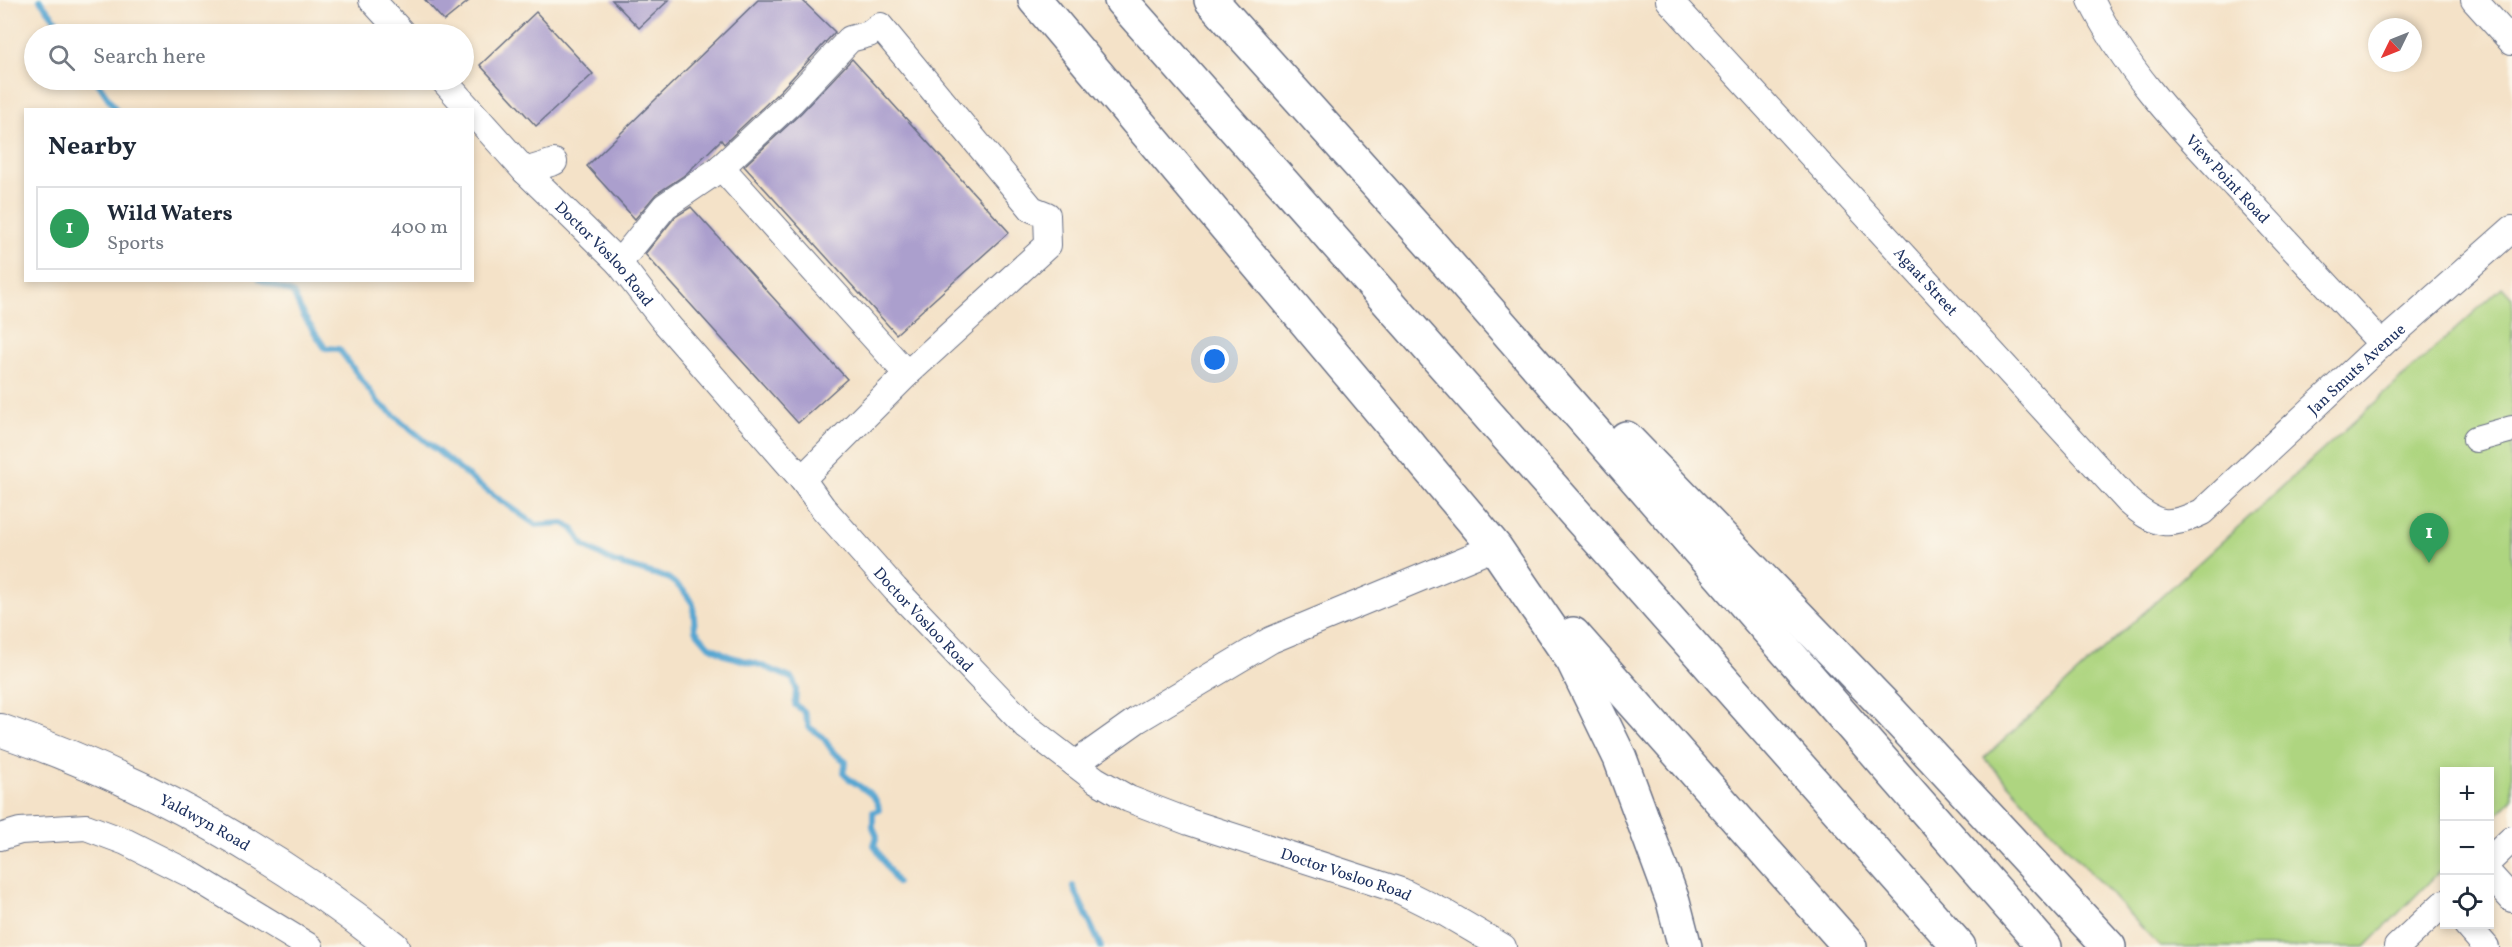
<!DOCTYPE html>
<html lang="en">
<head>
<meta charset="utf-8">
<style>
  :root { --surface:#fff; --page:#f6f6f7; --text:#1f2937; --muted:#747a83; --line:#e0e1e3; --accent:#7c3aed }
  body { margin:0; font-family:Vollkorn,serif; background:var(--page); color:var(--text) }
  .controls { position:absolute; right:18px; bottom:18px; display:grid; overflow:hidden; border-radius:0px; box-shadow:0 3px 9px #0003 }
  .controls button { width:54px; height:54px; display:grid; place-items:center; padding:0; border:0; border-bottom:2px solid var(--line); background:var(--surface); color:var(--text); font:30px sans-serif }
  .compass { position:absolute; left:2368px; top:18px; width:54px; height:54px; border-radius:50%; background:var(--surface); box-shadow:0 3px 9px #0003; rotate:227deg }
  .you { position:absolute; left:1215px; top:360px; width:21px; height:21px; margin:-15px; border:4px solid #fff; border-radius:50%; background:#1a73e8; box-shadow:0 0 0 9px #1a73e833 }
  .badge { display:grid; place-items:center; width:39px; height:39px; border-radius:50%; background:var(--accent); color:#fff; font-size:20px; font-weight:700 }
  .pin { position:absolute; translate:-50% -50px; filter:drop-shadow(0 2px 3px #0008) }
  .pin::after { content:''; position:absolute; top:32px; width:21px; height:18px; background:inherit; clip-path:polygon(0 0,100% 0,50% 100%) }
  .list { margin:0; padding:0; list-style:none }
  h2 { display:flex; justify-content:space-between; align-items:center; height:78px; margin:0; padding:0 24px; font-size:26px }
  h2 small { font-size:20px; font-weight:400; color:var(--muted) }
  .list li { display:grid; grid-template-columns:39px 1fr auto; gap:18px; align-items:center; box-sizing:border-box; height:84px; margin:0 12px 12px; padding:0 12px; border:2px solid var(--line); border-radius:0px }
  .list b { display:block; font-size:22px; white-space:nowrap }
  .list p { margin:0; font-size:20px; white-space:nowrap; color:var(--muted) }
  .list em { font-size:20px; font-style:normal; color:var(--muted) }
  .icon { flex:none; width:33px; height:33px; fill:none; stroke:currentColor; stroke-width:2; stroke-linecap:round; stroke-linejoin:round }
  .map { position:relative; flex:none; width:2512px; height:947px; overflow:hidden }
  .search { position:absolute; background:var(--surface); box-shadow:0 3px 9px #0003; left:24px; top:24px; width:450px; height:66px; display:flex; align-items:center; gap:15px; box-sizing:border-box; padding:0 21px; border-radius:33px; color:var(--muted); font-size:22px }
  .panel { position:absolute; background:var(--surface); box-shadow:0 3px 9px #0003; left:24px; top:108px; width:450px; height:174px; border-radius:0px }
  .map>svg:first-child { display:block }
  .green { fill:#aed580; stroke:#64826f; stroke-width:1.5 }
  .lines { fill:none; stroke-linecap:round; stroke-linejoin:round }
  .stream { stroke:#57a6d1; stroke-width:6 }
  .building { fill:#ab9fcd }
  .minor-casing { stroke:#676e83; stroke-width:28 }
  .major-casing { stroke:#676e83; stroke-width:34 }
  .highway-casing { stroke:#676e83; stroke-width:36 }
  .minor { stroke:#fff; stroke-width:26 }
  .major { stroke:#fff; stroke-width:32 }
  .highway { stroke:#fff; stroke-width:33 }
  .labels { text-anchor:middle; stroke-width:6; stroke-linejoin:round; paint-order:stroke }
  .street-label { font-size:16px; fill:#1b2f5e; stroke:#fbf7ec }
</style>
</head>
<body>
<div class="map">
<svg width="2512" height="947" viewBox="0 0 2512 947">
  <rect width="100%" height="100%" fill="#fbf7ec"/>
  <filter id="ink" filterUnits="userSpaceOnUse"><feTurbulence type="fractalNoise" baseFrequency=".0167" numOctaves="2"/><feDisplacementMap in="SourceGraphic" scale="12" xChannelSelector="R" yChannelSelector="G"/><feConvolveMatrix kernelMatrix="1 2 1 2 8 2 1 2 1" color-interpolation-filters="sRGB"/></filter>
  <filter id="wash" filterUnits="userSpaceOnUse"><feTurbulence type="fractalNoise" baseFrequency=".008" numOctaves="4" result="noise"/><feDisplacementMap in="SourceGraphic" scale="24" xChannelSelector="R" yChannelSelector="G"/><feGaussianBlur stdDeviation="1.35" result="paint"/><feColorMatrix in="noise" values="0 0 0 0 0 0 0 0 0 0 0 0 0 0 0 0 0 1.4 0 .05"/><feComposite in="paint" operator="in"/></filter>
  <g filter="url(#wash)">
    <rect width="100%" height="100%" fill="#f4e2c8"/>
    <polygon class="green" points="2502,287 2512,298 2512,799 2490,822 2490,772 2444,772 2444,867 2365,947 2160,947 1984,758"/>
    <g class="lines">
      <g class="stream">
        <polyline points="40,0 67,34"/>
        <polyline points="96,80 116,110"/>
        <path d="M260,280L293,293L303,315L325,348L339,349L378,402L475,482L536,525L564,523L573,529L584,546L613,562L668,578L683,590L693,604L695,630L708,645L728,656L760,665L793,679L796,689L795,705L804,711L809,727L823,737L833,752L846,762L843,773C853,786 878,791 879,810L873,812V827L877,836L874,845L897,883"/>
        <polyline points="1073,886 1101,947"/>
      </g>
    </g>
    <g id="blocks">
      <g class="building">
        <polygon points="425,0 470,0 444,21"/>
        <polygon points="612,0 669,0 639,28"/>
        <polygon points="758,0 802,0 835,32 780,91 724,144 721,140 685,175 656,194 635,219 587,166"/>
        <polygon points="536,12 593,74 536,126 480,65"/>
        <polygon points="852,59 1009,232 896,334 744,166 801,113"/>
        <polygon points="691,207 847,379 798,423 645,254 675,217"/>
      </g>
    </g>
  </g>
  <g filter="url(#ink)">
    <use href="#blocks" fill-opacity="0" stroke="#676e83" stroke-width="1.5"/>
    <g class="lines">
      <g class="minor-casing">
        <g id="minor">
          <polyline points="372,0 403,34"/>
          <path id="s1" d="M1669,0L2128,501C2156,526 2168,528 2202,512L2382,344L2512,229"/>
          <path id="s2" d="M2091,0C2126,72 2182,129 2236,187C2285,239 2333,292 2382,344"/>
          <polyline points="2474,0 2512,42"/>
          <polyline points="443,80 470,110"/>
          <path id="s3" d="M472,112L525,171L619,263L664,321L802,479L823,508L895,589L1027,727L1096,780L1129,799L1189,822L1401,891L1445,913L1503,947"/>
          <polyline points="721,167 907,374"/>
          <polyline points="525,171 554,162"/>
          <polyline points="619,263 665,206 718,170 791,102 850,39 869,34 880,26 1032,209 1047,215 1048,245 907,374 802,479"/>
          <polyline points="2476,439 2512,429"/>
          <polyline points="1075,764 1137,720 1271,640 1495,547"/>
          <polyline points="0,837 20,831 86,827 126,842 190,874 310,947"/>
          <polyline points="2490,860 2512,839"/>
          <polyline points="2490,875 2512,899"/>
          <polyline points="2466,924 2486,947"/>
          <polyline points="2397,947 2444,903"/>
        </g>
      </g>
      <g class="major-casing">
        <g id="major">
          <path id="s4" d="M0,730C145,780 273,851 393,947"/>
        </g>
      </g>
      <g class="highway-casing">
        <g id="highway">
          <polyline points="1035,0 1495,547 1573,661 1620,758 1673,901 1685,947"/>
          <polyline points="1121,0 1959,947"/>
          <polyline points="1211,0 1427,240 2045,947"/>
          <polyline points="1626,438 1888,709 2109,947"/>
          <polyline points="1573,634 1850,947"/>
        </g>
      </g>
      <use href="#minor" class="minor"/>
      <use href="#major" class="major"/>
      <use href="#highway" class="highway"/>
    </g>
  </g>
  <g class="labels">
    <g class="street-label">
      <text dy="6" stroke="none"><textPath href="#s2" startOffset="226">View Point Road</textPath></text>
      <text dy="6" stroke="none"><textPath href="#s3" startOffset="194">Doctor Vosloo Road</textPath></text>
      <text dy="6" stroke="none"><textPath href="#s1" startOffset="381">Agaat Street</textPath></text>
      <text dy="6" stroke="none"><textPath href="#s1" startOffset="972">Jan Smuts Avenue</textPath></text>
      <text dy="6" stroke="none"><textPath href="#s3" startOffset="680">Doctor Vosloo Road</textPath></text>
      <text dy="6" stroke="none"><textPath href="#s4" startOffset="225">Yaldwyn Road</textPath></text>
      <text dy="6" stroke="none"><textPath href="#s3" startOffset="1184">Doctor Vosloo Road</textPath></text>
    </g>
  </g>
</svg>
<div class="controls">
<button>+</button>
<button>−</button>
<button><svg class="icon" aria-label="locate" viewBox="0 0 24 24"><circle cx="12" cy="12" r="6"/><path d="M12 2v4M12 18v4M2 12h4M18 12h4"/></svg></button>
</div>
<svg class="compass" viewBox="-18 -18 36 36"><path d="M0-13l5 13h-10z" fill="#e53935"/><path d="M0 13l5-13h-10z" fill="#747a83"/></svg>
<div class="you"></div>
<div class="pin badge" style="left:2429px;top:563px;background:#2e9e5b">1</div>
<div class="search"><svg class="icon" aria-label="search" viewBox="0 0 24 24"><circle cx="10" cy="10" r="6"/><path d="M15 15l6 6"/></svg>Search here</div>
<section class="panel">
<h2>Nearby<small></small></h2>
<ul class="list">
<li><span class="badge" style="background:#2e9e5b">1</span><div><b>Wild Waters</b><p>Sports</p></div><em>400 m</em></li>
</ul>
</section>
</div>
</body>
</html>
